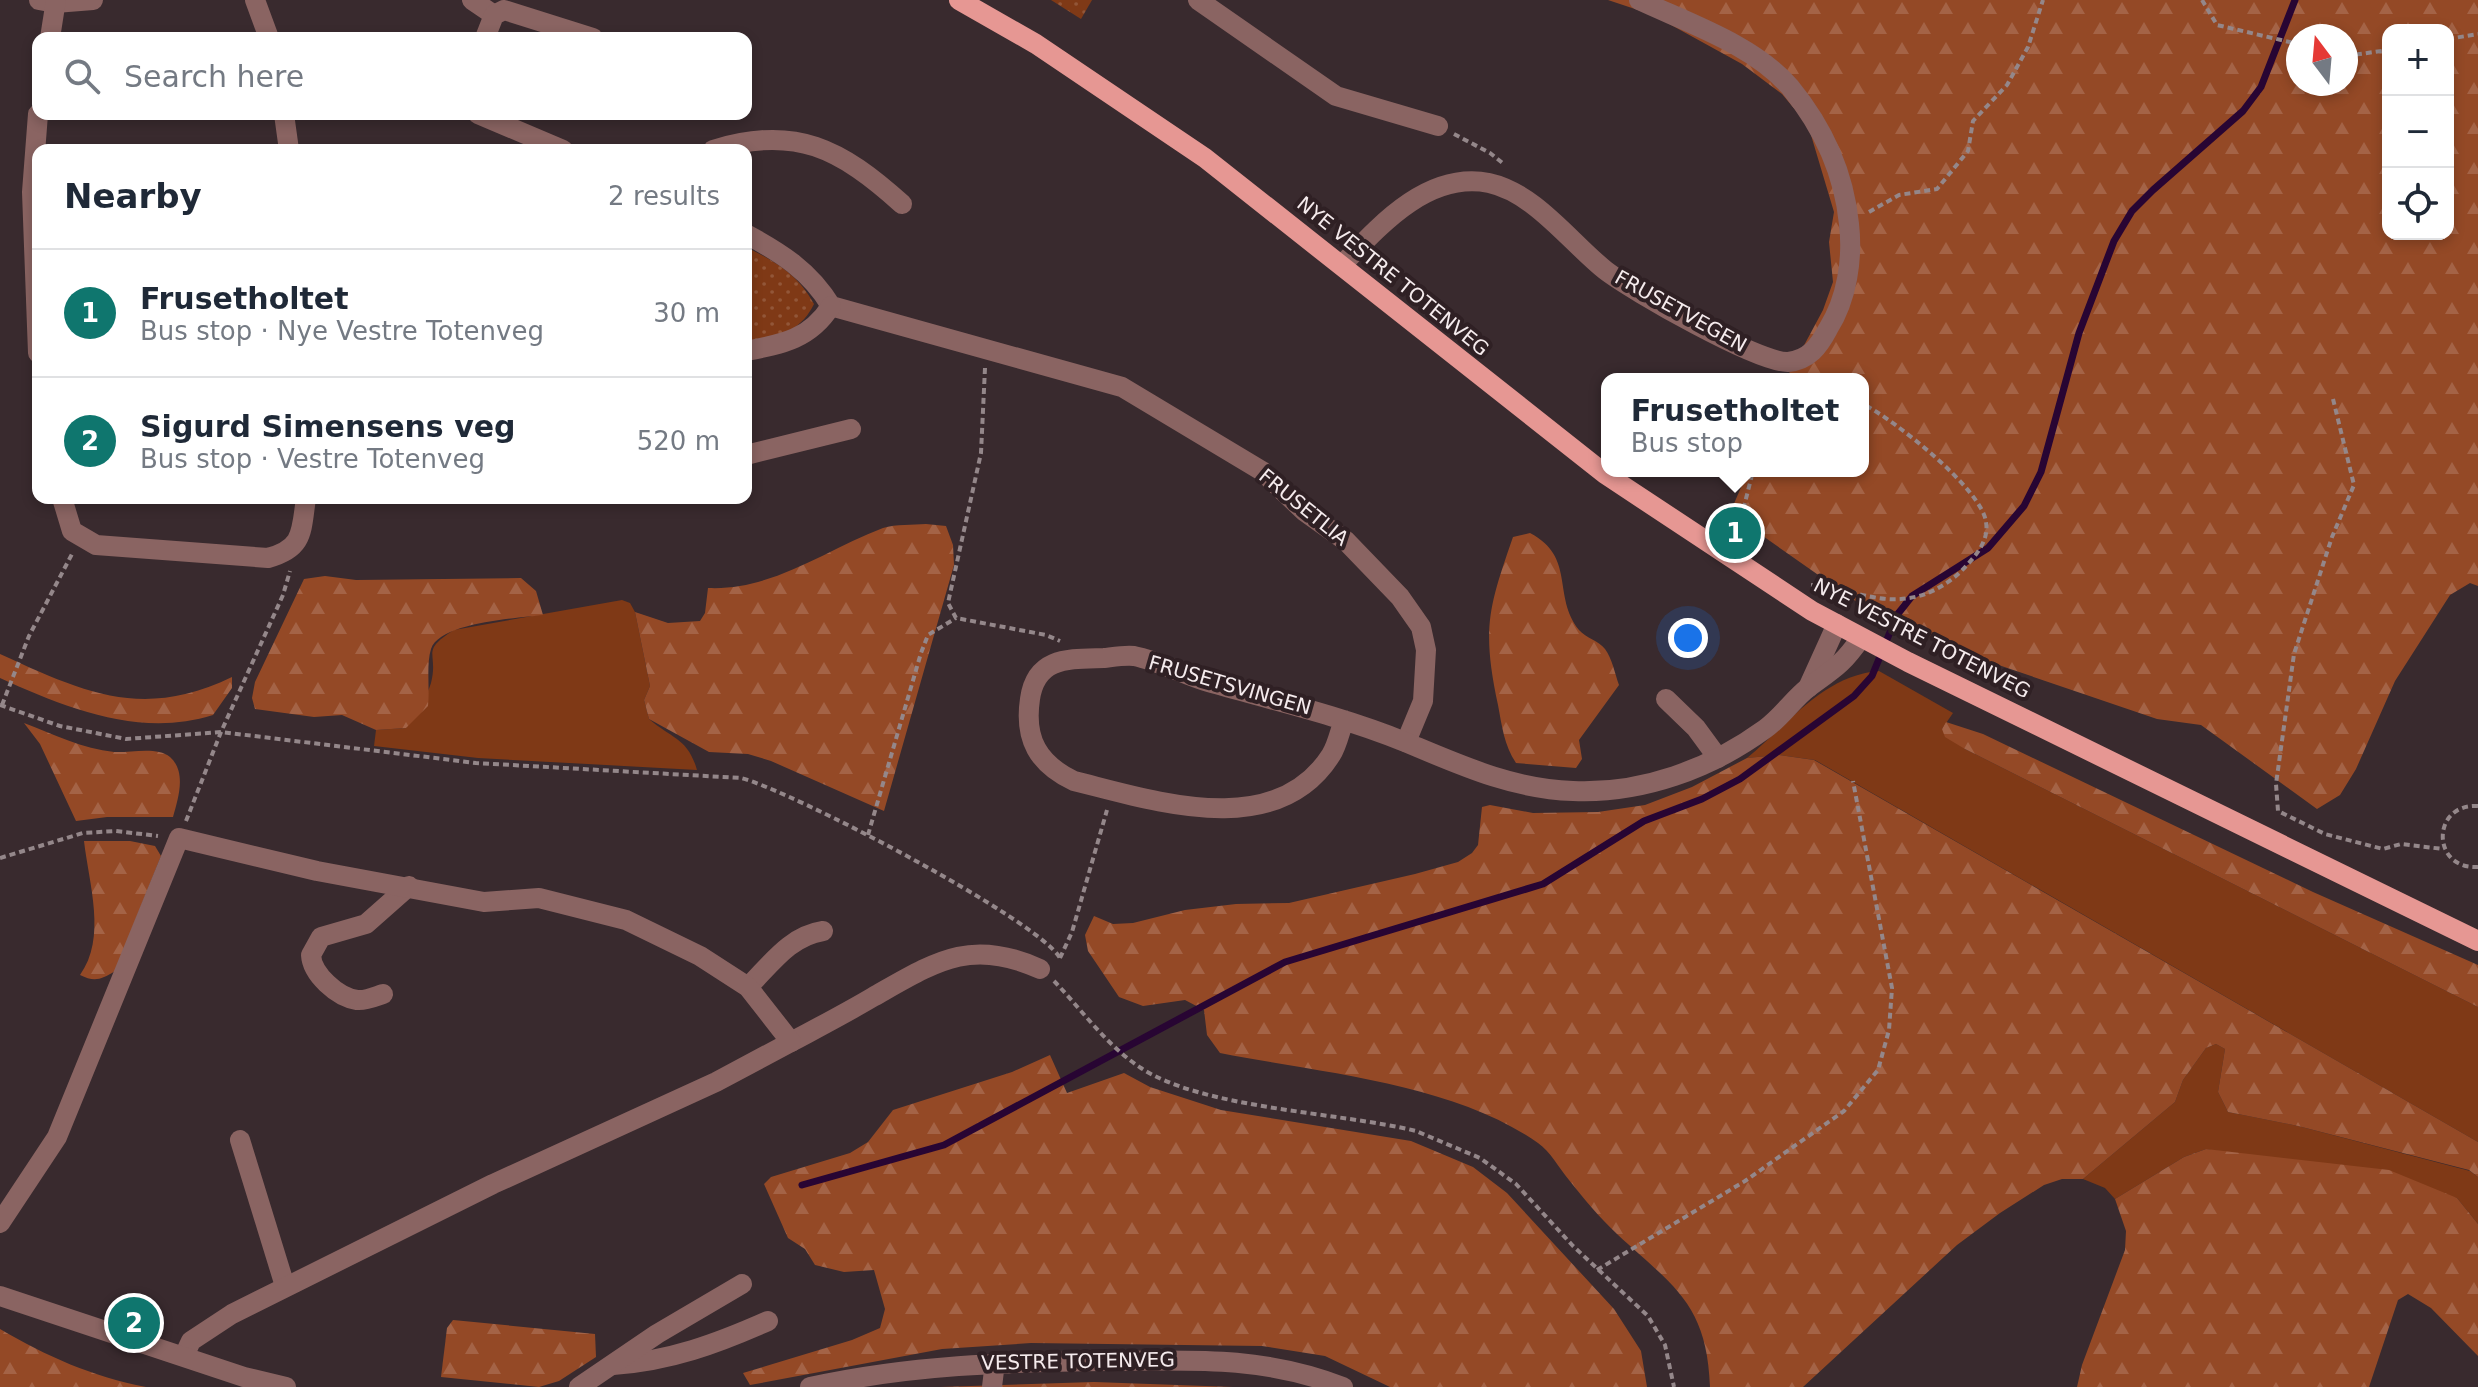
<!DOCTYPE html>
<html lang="en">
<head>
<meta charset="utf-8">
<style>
  :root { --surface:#fff; --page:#f2f2f3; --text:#1f2937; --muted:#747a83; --line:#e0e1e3; --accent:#0f766e }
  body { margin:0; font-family:"DejaVu Sans",sans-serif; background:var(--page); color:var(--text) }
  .controls { position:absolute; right:24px; top:24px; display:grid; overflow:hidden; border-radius:16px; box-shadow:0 4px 12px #0003 }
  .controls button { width:72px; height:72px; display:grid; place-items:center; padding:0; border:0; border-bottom:2px solid var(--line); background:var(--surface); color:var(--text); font:40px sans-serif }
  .compass { position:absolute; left:2286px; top:24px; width:72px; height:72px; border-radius:50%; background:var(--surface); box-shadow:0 4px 12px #0003; rotate:344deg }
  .you { position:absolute; left:1688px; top:638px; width:28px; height:28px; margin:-20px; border:6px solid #fff; border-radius:50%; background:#1a73e8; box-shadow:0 0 0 12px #1a73e833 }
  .badge { display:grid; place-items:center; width:52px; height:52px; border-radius:50%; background:var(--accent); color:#fff; font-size:26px; font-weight:700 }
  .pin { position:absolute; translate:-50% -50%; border:4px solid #fff; box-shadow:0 2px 8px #0006 }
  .popup { position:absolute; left:1601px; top:373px; width:268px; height:104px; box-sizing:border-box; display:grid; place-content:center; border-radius:16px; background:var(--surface); filter:drop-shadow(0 2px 6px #0005); font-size:26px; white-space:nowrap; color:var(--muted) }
  .popup b { font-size:30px; color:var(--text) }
  .popup::after { content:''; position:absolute; left:50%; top:100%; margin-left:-16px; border:16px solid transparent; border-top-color:var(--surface) }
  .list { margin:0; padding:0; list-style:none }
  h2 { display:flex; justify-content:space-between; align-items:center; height:104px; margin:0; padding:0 32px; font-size:34px }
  h2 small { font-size:26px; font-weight:400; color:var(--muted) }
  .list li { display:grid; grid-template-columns:52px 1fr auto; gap:24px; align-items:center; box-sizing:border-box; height:128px; padding:0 32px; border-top:2px solid var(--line) }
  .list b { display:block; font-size:30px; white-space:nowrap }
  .list p { margin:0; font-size:26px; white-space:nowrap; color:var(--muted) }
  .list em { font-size:26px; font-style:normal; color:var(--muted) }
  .icon { flex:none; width:44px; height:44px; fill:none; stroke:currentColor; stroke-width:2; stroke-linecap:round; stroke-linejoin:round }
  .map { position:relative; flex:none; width:2478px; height:1387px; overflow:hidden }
  .search { position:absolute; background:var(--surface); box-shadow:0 4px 12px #0003; left:32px; top:32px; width:720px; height:88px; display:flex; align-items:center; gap:20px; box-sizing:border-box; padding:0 28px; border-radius:16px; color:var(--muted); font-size:30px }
  .panel { position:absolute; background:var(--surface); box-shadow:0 4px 12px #0003; left:32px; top:144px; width:720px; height:360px; border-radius:16px }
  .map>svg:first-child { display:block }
  .grass { fill:#7f3916 }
  .forest { fill:url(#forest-firs); fill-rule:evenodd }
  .park { fill:url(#park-dots) }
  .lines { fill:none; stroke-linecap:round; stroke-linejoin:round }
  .stream { stroke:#280533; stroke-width:7 }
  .path { stroke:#94878a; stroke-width:4; stroke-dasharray:6 4; stroke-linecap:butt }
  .minor { stroke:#8a6462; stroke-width:20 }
  .major { stroke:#e69793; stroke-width:20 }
  .labels { text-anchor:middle; stroke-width:8; stroke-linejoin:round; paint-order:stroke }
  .street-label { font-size:20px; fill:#f5ebed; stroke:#2f2024 }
</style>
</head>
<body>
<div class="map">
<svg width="2478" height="1387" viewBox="0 0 2478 1387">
  <defs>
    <pattern id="forest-firs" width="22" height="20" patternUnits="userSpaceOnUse" patternTransform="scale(2)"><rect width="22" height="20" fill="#944926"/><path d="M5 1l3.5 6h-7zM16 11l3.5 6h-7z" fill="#a46346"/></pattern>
    <pattern id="park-dots" width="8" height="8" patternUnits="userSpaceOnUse" patternTransform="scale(2)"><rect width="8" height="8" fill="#7f3916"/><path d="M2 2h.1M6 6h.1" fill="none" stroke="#925638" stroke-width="1.8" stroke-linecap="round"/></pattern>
  </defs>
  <rect width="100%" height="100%" fill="#392a2e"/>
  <g class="grass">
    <path d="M622,600L630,603L635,612L650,686L644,700L649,719C672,739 688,738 697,770L478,758L374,746L376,730L406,728C413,714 427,697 431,683C439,652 419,652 454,630Z"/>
    <path d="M1879,671L1953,713L1942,729L1965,749L2478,1007V1142L1815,760L1779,755L1747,758C1787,725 1824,675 1879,671Z"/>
    <polygon points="2216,1044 2225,1049 2218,1092 2228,1112 2298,1126 2470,1171 2478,1177 2478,1224 2457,1198 2206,1149 2184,1157 2115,1199 2105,1188 2083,1179 2175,1102 2183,1080 2206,1048"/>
  </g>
  <g class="forest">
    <path d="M1608,0H2478V586L2470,583L2450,595L2395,681L2356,769L2340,795L2317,809L2201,725L2157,719L1975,657L1864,607L1730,513L1748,471H1863V379H1786L1823,310L1833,282L1829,242L1834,212L1808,125L1782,94L1742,64L1653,15ZM2388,30H2448V234H2388ZM2298,36H2346V84H2298Z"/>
    <path d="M926,524L946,526L953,545L954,565L884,811L771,761L748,754L709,752L649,719L644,700L650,686L635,612L668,623L700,621L705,613L708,588C772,591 825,550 883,528C896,524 913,525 926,524Z"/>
    <path d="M1530,533C1576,557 1552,596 1579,630C1586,638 1599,641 1605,649C1612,658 1615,674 1619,685L1579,740L1582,759L1576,768L1516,763C1504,745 1502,726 1498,705C1482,629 1488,609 1513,537Z"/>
    <path d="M325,576L356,580L521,578L536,591L543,615C519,618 440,622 431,649C426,665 430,689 428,706L406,728L376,730L342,715L314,717L255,709L252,698L255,682L304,579Z"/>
    <path d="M0,654C85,693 143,720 232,677V688L213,715C140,738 66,708 0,678Z"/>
    <polygon points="1946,722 1983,734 2313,892 2478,965 2478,1007 1965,749 1945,737 1942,729"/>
    <path d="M24,723C53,734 83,749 114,752C130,753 157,746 170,757C187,772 178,799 173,817H107L76,821L40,744Z"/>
    <path d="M1779,755L1814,760L2478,1142V1177L2469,1170L2298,1126L2228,1112L2218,1092L2225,1049L2216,1044L2206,1048L2183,1080L2175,1102L2083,1179H2062L2044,1185L2000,1213L1957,1245L1803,1387H1710C1707,1303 1673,1286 1617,1234C1599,1217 1584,1199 1569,1180C1559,1168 1550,1151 1538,1143C1453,1083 1322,1073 1220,1053L1207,1035L1204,1010L1185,1000L1143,1006L1119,997L1088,951L1085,935L1094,916L1113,924L1133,923L1185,910L1236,904L1289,903L1415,874L1458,862L1472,853L1478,845L1482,807L1490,805L1533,813L1598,812L1645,805L1692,787L1747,758Z"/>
    <path d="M84,841H130L155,846L161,856L115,971C101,980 94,982 80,975C107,938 89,884 84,841Z"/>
    <polygon points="1050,1055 1067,1093 1124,1073 1150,1087 1221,1110 1411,1141 1473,1167 1507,1193 1614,1309 1641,1351 1647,1387 1390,1387 1325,1356 1262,1346 1031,1343 942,1349 750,1385 743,1373 852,1340 880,1328 885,1309 874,1270 844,1272 815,1265 805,1249 788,1238 764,1184 771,1177 850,1153 868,1142 893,1110 1012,1072"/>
    <polygon points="2206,1149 2389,1170 2457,1198 2478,1224 2478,1356 2431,1308 2408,1294 2398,1300 2369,1387 2077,1387 2082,1365 2125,1250 2126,1231 2115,1199 2184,1157"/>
    <polygon points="453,1320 595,1334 596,1357 559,1381 539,1387 441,1377 447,1328"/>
    <path d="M0,1329C46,1356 93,1377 146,1387H0Z"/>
    <polygon points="1094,1382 1233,1387 940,1387"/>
  </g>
  <g class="park">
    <polygon points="1051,0 1092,0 1081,19"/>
    <path d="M750,249C778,263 799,276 814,304C800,333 775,338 746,345V256Z"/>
  </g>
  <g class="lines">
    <polyline class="stream" points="802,1185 944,1145 1285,962 1543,884 1644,821 1702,799 1740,779 1854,696 1872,676 1897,615 1912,596 1988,548 2024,506 2041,472 2079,333 2114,241 2132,211 2153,190 2243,111 2261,87 2295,0"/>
    <g class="path">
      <polyline points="2202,0 2217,25 2298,44"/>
      <polyline points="2448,39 2478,34"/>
      <polyline points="2346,56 2388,50"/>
      <polyline points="1454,134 1490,153 1505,165"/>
      <polyline points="1869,212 1899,195 1937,189 1968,151 1973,121 2007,85 2028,47 2043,0"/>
      <polyline points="985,368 981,453 948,603 956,618 1046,635 1060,641"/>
      <polyline points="2333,399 2354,485 2332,537 2294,654 2276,784 2278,811 2325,834 2383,849 2401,844 2443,849"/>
      <polyline points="1736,538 1753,471"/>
      <path d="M1811,585C1843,587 1877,604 1909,598C1931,595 1952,582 1967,565C1978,553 1989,539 1986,522C1982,489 1893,419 1863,404"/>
      <path d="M0,705L60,726L126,739L221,732L476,763L741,778C792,791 1037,919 1060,958"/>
      <polyline points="2,705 29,636 72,554"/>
      <path d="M2478,806C2431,803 2431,870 2478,867"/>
      <polyline points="186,821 221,732 283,595 290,571"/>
      <polyline points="868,835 921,653 928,635 956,618"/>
      <polyline points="0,858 83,833 116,831 158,836"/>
      <polyline points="1060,958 1072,932 1107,810"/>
      <path d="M1054,981C1082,1010 1106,1045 1141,1068C1203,1109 1339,1112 1416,1131L1480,1158L1516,1184L1573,1246L1648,1316L1665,1345L1674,1387"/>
      <polyline points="1597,1270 1745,1181 1844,1111 1878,1070 1889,1030 1892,988 1853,781"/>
    </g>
    <g class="minor">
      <polyline points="39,0 55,3 93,0"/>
      <polyline points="255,0 269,38"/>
      <polyline points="472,0 494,15"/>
      <polyline points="1198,0 1336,96 1438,126"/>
      <polyline points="50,38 56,0"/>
      <polyline points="485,38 494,15 504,10 593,38"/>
      <polyline points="284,114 289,150"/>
      <polyline points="478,114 563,150"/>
      <path d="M713,150C795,124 841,149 902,204"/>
      <path d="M746,234C781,253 810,271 831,306L1122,387L1262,471L1304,511L1346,541L1400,597L1421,627L1426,650L1423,701L1406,742"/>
      <path d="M1342,265C1380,225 1428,171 1489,183C1535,193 1570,242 1605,270C1632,291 1758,363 1788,362C1809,360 1819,346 1828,329C1847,299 1853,259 1849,224C1844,173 1822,126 1790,87C1754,45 1688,23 1639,0"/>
      <path d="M746,351C783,344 810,339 831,306"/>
      <polyline points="38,353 32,192 38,114"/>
      <polyline points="746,455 851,429"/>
      <path d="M62,498L72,531L96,545L268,558C304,548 301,532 306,498"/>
      <polyline points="1808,688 1837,624"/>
      <polyline points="1666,699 1696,728 1718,758"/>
      <path d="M1344,720C1340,731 1337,746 1331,755C1276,842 1155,801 1074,781C1038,764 1024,739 1030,699C1036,656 1070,659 1104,658C1113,657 1125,655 1134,656C1159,661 1184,675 1208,682C1275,701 1341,716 1405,742C1460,765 1512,789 1573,791C1642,794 1710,769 1765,729C1782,717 1793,699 1809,687C1835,668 1842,665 1861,638"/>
      <path d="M748,987C771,964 790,936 823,931"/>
      <path d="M383,994C374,997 366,1001 357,1000C337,997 312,974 311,955L321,937L366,924L409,886"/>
      <path d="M791,1042C819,1027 846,1013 873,997C935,962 970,937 1040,969"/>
      <polyline points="240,1140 285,1286"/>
      <polyline points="0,1223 57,1137 179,838 317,871 484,902 539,898 626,920 700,956 748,987 791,1042 716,1082 493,1184 232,1314 191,1341 184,1356"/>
      <polyline points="0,1296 244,1377 286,1387"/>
      <path d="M613,1365C670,1361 716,1344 768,1321"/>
      <polyline points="579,1387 657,1334 742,1284"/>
      <path d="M810,1387C910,1365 1006,1362 1108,1361C1192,1360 1263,1356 1343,1387"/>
      <polyline points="992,1387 995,1362"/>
    </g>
    <polyline class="major" points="959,0 1036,44 1205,158 1605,474 1812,611 1908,662 2478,941"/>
  </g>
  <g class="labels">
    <g class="street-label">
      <text transform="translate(1393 276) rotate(39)" y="7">NYE VESTRE TOTENVEG</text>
      <text transform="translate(1681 311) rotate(29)" y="7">FRUSETVEGEN</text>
      <text transform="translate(1304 507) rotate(39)" y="7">FRUSETLIA</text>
      <text transform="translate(1922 638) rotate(27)" y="7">NYE VESTRE TOTENVEG</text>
      <text transform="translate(1230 685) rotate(16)" y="7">FRUSETSVINGEN</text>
      <text transform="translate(1078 1361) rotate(-1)" y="7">VESTRE TOTENVEG</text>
    </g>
  </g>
</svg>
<div class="controls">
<button>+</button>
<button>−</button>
<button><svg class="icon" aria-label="locate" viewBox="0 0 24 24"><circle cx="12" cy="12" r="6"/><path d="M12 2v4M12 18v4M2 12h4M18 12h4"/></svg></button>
</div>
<svg class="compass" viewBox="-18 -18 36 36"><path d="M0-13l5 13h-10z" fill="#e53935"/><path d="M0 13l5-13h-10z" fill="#747a83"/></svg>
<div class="you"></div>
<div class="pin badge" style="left:1735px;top:533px">1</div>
<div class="popup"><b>Frusetholtet</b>Bus stop</div>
<div class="pin badge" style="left:134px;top:1323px">2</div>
<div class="search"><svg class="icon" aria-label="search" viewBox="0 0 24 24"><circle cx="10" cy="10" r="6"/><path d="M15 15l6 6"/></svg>Search here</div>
<section class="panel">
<h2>Nearby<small>2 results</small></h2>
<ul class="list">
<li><span class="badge">1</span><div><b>Frusetholtet</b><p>Bus stop · Nye Vestre Totenveg</p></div><em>30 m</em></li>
<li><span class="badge">2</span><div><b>Sigurd Simensens veg</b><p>Bus stop · Vestre Totenveg</p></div><em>520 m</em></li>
</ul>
</section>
</div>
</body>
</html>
